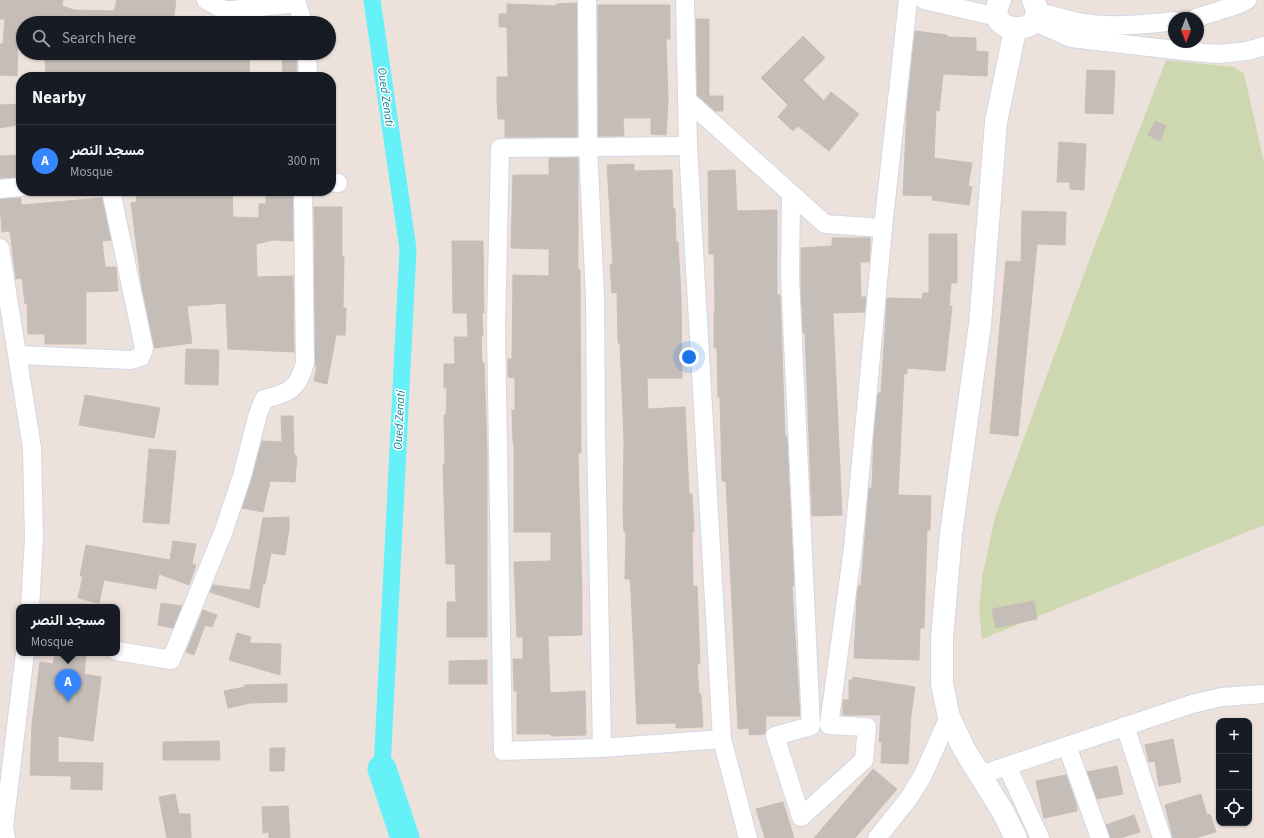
<!DOCTYPE html>
<html lang="en">
<head>
<meta charset="utf-8">
<style>
  :root { --surface:#171b24; --page:#242831; --text:#f1f3f6; --muted:#9ea1a6; --line:#363941; --accent:#3687ff }
  body { margin:0; font-family:"Source Sans 3",Vazirmatn,sans-serif; background:var(--page); color:var(--text) }
  .controls { position:absolute; right:12px; bottom:12px; display:grid; overflow:hidden; border-radius:8px; box-shadow:0 1px 3px #0004 }
  .controls button { width:36px; height:36px; display:grid; place-items:center; padding:0; border:0; border-bottom:1px solid var(--line); background:var(--surface); color:var(--text); font:20px sans-serif }
  .compass { position:absolute; left:1168px; top:12px; width:36px; height:36px; border-radius:50%; background:var(--surface); box-shadow:0 1px 3px #0004; rotate:180deg }
  .you { position:absolute; left:689px; top:357px; width:14px; height:14px; margin:-10px; border:3px solid #fff; border-radius:50%; background:#1a73e8; box-shadow:0 0 0 6px #1a73e833 }
  .badge { display:grid; place-items:center; width:26px; height:26px; border-radius:50%; background:var(--accent); color:#fff; font-size:13px; font-weight:700 }
  .pin { position:absolute; translate:-50% -33px; filter:drop-shadow(0 1px 2px #0008) }
  .pin::after { content:''; position:absolute; top:21px; width:14px; height:12px; background:inherit; clip-path:polygon(0 0,100% 0,50% 100%) }
  .popup { position:absolute; left:16px; top:604px; width:104px; height:52px; box-sizing:border-box; display:grid; place-content:center; border-radius:8px; background:var(--surface); filter:drop-shadow(0 1px 3px #0005); font-size:13px; white-space:nowrap; color:var(--muted) }
  .popup b { font-size:15px; color:var(--text) }
  .popup::after { content:''; position:absolute; left:50%; top:100%; margin-left:-8px; border:8px solid transparent; border-top-color:var(--surface) }
  .list { margin:0; padding:0; list-style:none }
  h2 { display:flex; justify-content:space-between; align-items:center; height:52px; margin:0; padding:0 16px; font-size:17px }
  h2 small { font-size:13px; font-weight:400; color:var(--muted) }
  .list li { display:grid; grid-template-columns:26px 1fr auto; gap:12px; align-items:center; box-sizing:border-box; height:72px; padding:0 16px; border-top:1px solid var(--line) }
  .list b { display:block; font-size:15px; white-space:nowrap }
  .list p { margin:0; font-size:13px; white-space:nowrap; color:var(--muted) }
  .list em { font-size:13px; font-style:normal; color:var(--muted) }
  .icon { flex:none; width:22px; height:22px; fill:none; stroke:currentColor; stroke-width:2; stroke-linecap:round; stroke-linejoin:round }
  .map { position:relative; flex:none; width:1264px; height:838px; overflow:hidden }
  .search { position:absolute; background:var(--surface); box-shadow:0 1px 3px #0004; left:16px; top:16px; width:320px; height:44px; display:flex; align-items:center; gap:10px; box-sizing:border-box; padding:0 14px; border-radius:22px; color:var(--muted); font-size:15px }
  .panel { position:absolute; background:var(--surface); box-shadow:0 1px 3px #0004; left:16px; top:72px; width:320px; height:124px; border-radius:16px }
  .map>svg:first-child { display:block }
  .cemetery { fill:#cdd8b1 }
  .lines { fill:none; stroke-linecap:round; stroke-linejoin:round }
  .canal { stroke:#66f0f7; stroke-width:17 }
  .river { stroke:#66f0f7; stroke-width:29 }
  .building { fill:#c5bdb7; stroke:#c9bdb4 }
  .street-casing { stroke:#d0d8e4; stroke-width:20 }
  .secondary-casing { stroke:#d0d8e4; stroke-width:24 }
  .street { stroke:#fff; stroke-width:18 }
  .secondary { stroke:#fff; stroke-width:22 }
  .labels { text-anchor:middle; stroke-width:3; stroke-linejoin:round; paint-order:stroke }
  .water-label { font-size:12px; font-style:italic; fill:#067d8e; stroke:#fff }
</style>
</head>
<body>
<div class="map">
<svg width="1264" height="838" viewBox="0 0 1264 838">
  <rect width="100%" height="100%" fill="#ede1db"/>
  <polygon class="cemetery" points="1166,60 1234,67 1244,74 1264,162 1264,525 982,639 979,608 983,573 995,517 1087,266"/>
  <g class="lines">
    <polyline class="canal" points="372,0 408,249 382,769"/>
    <polyline class="river" points="382,769 405,838"/>
  </g>
  <g class="building">
    <polygon points="0,0 63,0 62,6 74,10 114,11 117,0 176,0 173,23 23,23 23,44 18,43 17,76 0,75 0,44 3,44 5,19 0,19"/>
    <polygon points="577,3 577,137 505,137 505,119 498,119 497,99 497,77 508,77 507,27 499,27 499,14 507,14 507,4 556,6 556,4"/>
    <polygon points="598,5 670,5 670,39 666,39 668,101 666,135 651,134 651,118 623,118 624,136 598,136"/>
    <polygon points="696,19 709,19 709,96 723,96 723,111 715,111 697,95"/>
    <polygon points="915,31 947,35 947,37 976,38 976,51 988,52 987,76 943,74 939,111 936,110 934,158 972,163 968,186 972,187 969,205 932,200 933,196 903,195 907,107"/>
    <polygon points="803,36 825,58 803,80 824,101 831,92 859,114 829,151 798,126 793,131 778,117 788,105 761,78"/>
    <polygon points="69,53 250,53 249,77 155,77 100,72 100,77 46,77 45,60 70,59"/>
    <polygon points="282,53 297,53 296,77 283,77"/>
    <polygon points="1087,70 1115,71 1113,114 1085,113"/>
    <polygon points="21,104 21,124 0,128 0,105"/>
    <polygon points="1155,121 1166,126 1160,141 1148,135"/>
    <polygon points="1059,142 1086,144 1084,190 1070,189 1070,182 1057,182"/>
    <polygon points="21,155 21,177 0,178 0,156"/>
    <polygon points="549,158 578,158 578,270 580,270 581,453 578,453 582,596 582,635 548,636 550,693 585,691 586,735 551,736 551,734 517,734 517,691 514,691 513,659 523,659 523,637 517,637 514,562 551,561 551,532 514,532 514,443 513,443 512,410 515,410 515,378 508,377 508,359 512,359 513,275 549,276 549,249 511,248 513,175 549,175"/>
    <polygon points="634,164 634,171 672,170 673,209 675,209 676,242 678,242 681,297 682,378 647,378 648,409 685,407 689,494 692,494 694,532 692,532 693,586 697,586 700,664 697,664 699,694 701,694 703,727 676,728 676,723 637,724 631,592 630,579 625,579 626,532 624,532 623,511 624,440 620,343 618,343 617,292 612,293 610,264 613,264 607,165"/>
    <polygon points="735,170 737,211 777,210 777,295 780,295 785,437 787,437 794,585 792,587 800,716 766,716 765,734 749,735 749,728 738,729 726,481 722,481 720,397 718,397 717,348 714,348 714,313 715,313 714,254 709,254 708,171"/>
    <polygon points="136,191 232,191 233,217 259,218 259,204 266,204 266,191 293,192 293,241 273,240 256,244 257,277 293,276 294,352 228,349 226,303 187,306 192,343 154,348 142,288 131,203 137,202"/>
    <polygon points="21,198 21,205 102,198 111,240 102,241 105,267 116,267 118,291 86,292 86,344 45,344 45,334 28,334 27,303 25,304 22,278 16,279 10,231 2,232 0,204 0,199"/>
    <polygon points="314,207 342,207 342,257 344,257 343,308 346,308 345,335 336,335 327,384 314,381 317,366 315,366"/>
    <polygon points="1022,211 1066,212 1065,245 1037,244 1018,436 990,433 1006,261 1021,262"/>
    <polygon points="929,234 957,234 957,283 951,283 949,306 952,306 945,371 907,368 907,374 904,373 898,495 931,496 930,530 927,530 924,628 920,628 919,660 854,658 857,597 858,586 861,586 869,488 872,488 874,431 878,393 881,393 887,298 922,299 923,293 929,293"/>
    <polygon points="832,238 870,238 870,253 869,262 860,262 861,297 866,297 865,312 833,313 842,515 812,516 805,333 803,333 801,294 801,248 832,246"/>
    <polygon points="452,241 483,241 484,313 482,313 483,336 481,336 482,363 484,363 487,450 487,637 447,637 447,602 456,602 455,564 446,564 443,464 445,464 444,415 446,415 447,388 444,388 444,364 455,364 454,337 468,337 467,313 453,313"/>
    <polygon points="186,349 219,350 218,385 185,384"/>
    <polygon points="85,395 160,408 154,438 79,425"/>
    <polygon points="281,416 293,416 294,455 297,456 295,482 270,481 263,512 242,508 262,441 282,442"/>
    <polygon points="149,449 176,451 169,524 143,522"/>
    <polygon points="289,517 289,529 285,555 271,553 265,584 263,583 259,608 210,592 213,585 250,590 263,518"/>
    <polygon points="173,541 196,544 192,564 196,565 189,585 159,574 156,589 104,580 99,603 78,598 83,576 80,576 86,545 170,560"/>
    <polygon points="1034,601 1037,619 996,628 992,609"/>
    <polygon points="161,603 182,606 173,628 158,625"/>
    <polygon points="203,610 217,615 212,627 205,625 194,655 186,652"/>
    <polygon points="237,633 251,637 249,643 281,644 280,675 229,660"/>
    <polygon points="55,653 86,655 84,674 101,677 93,741 58,736 58,762 103,763 102,790 71,789 71,776 30,775 32,724 40,662 53,664"/>
    <polygon points="487,660 487,684 449,684 449,661"/>
    <polygon points="853,677 915,687 911,715 908,764 881,763 882,742 879,742 881,715 843,715 843,700 849,700 849,680 853,680"/>
    <polygon points="287,684 287,702 250,703 228,708 224,691 245,687 245,685"/>
    <polygon points="1173,739 1181,782 1159,786 1155,761 1149,762 1145,745"/>
    <polygon points="219,741 220,760 163,760 163,742"/>
    <polygon points="270,748 285,748 284,771 270,771"/>
    <polygon points="1117,766 1123,794 1097,799 1087,772"/>
    <polygon points="873,769 897,789 855,838 814,838"/>
    <polygon points="1066,775 1076,803 1077,811 1044,818 1036,781"/>
    <polygon points="175,794 179,814 190,814 191,838 167,838 159,797"/>
    <polygon points="1201,794 1207,815 1210,814 1216,832 1195,838 1173,838 1165,805"/>
    <polygon points="783,802 794,838 765,838 756,809"/>
    <polygon points="288,806 290,838 269,838 269,832 263,833 262,807"/>
    <polygon points="1134,815 1140,832 1120,838 1110,838 1106,825"/>
  </g>
  <g class="lines">
    <g class="street-casing">
      <g id="street">
        <polyline points="206,0 222,9 232,10 297,3"/>
        <polyline points="296,0 303,23"/>
        <polyline points="587,0 588,147 595,296 596,433 602,748"/>
        <polyline points="685,0 688,146 722,739 748,838"/>
        <polyline points="924,0 998,17"/>
        <path d="M1036,11C1050,15 1064,19 1078,22C1109,28 1143,25 1174,21"/>
        <polyline points="1196,18 1237,5 1247,0"/>
        <polyline points="1033,21 1071,38 1184,51 1218,54 1247,51 1264,46"/>
        <polyline points="307,53 308,77"/>
        <polyline points="687,100 825,224 883,228"/>
        <polyline points="688,146 500,148 496,329 503,751 602,748 722,739"/>
        <polyline points="331,182 338,183"/>
        <polyline points="0,189 21,187"/>
        <polyline points="791,194 790,277 811,726 775,736 801,817 864,760 867,727 829,725 853,548 883,228 908,0"/>
        <polyline points="0,248 32,448 34,538 30,607"/>
        <polyline points="18,355 131,360 141,357 144,348 111,191"/>
        <path d="M117,651L171,660L224,530L242,476L258,414L264,399C290,393 298,389 305,363L303,191"/>
        <polyline points="1125,726 1162,838"/>
        <polyline points="1067,746 1100,838"/>
        <polyline points="1007,766 1040,838"/>
        <polyline points="980,775 1192,704 1222,697 1264,694"/>
        <polyline points="6,838 4,827 25,653"/>
        <polyline points="877,838 909,798 923,775 949,717"/>
      </g>
    </g>
    <g class="secondary-casing">
      <g id="secondary">
        <path d="M1000,0C980,38 1054,37 1033,0"/>
        <polyline points="1015,30 996,122 980,324 951,534 942,638 942,684 949,717 964,749 1003,812 1016,838"/>
      </g>
    </g>
    <use href="#street" class="street"/>
    <use href="#secondary" class="secondary"/>
  </g>
  <g class="labels">
    <g class="water-label">
      <text transform="translate(386 97) rotate(82)" y="4">Oued Zenati</text>
      <text transform="translate(399 420) rotate(-87)" y="4">Oued Zenati</text>
    </g>
  </g>
</svg>
<div class="controls">
<button>+</button>
<button>−</button>
<button><svg class="icon" aria-label="locate" viewBox="0 0 24 24"><circle cx="12" cy="12" r="6"/><path d="M12 2v4M12 18v4M2 12h4M18 12h4"/></svg></button>
</div>
<svg class="compass" viewBox="-18 -18 36 36"><path d="M0-13l5 13h-10z" fill="#e53935"/><path d="M0 13l5-13h-10z" fill="#9ea1a6"/></svg>
<div class="you"></div>
<div class="pin badge" style="left:68px;top:702px">A</div>
<div class="popup"><b>مسجد النصر</b>Mosque</div>
<div class="search"><svg class="icon" aria-label="search" viewBox="0 0 24 24"><circle cx="10" cy="10" r="6"/><path d="M15 15l6 6"/></svg>Search here</div>
<section class="panel">
<h2>Nearby<small></small></h2>
<ul class="list">
<li><span class="badge">A</span><div><b>مسجد النصر</b><p>Mosque</p></div><em>300 m</em></li>
</ul>
</section>
</div>
</body>
</html>
